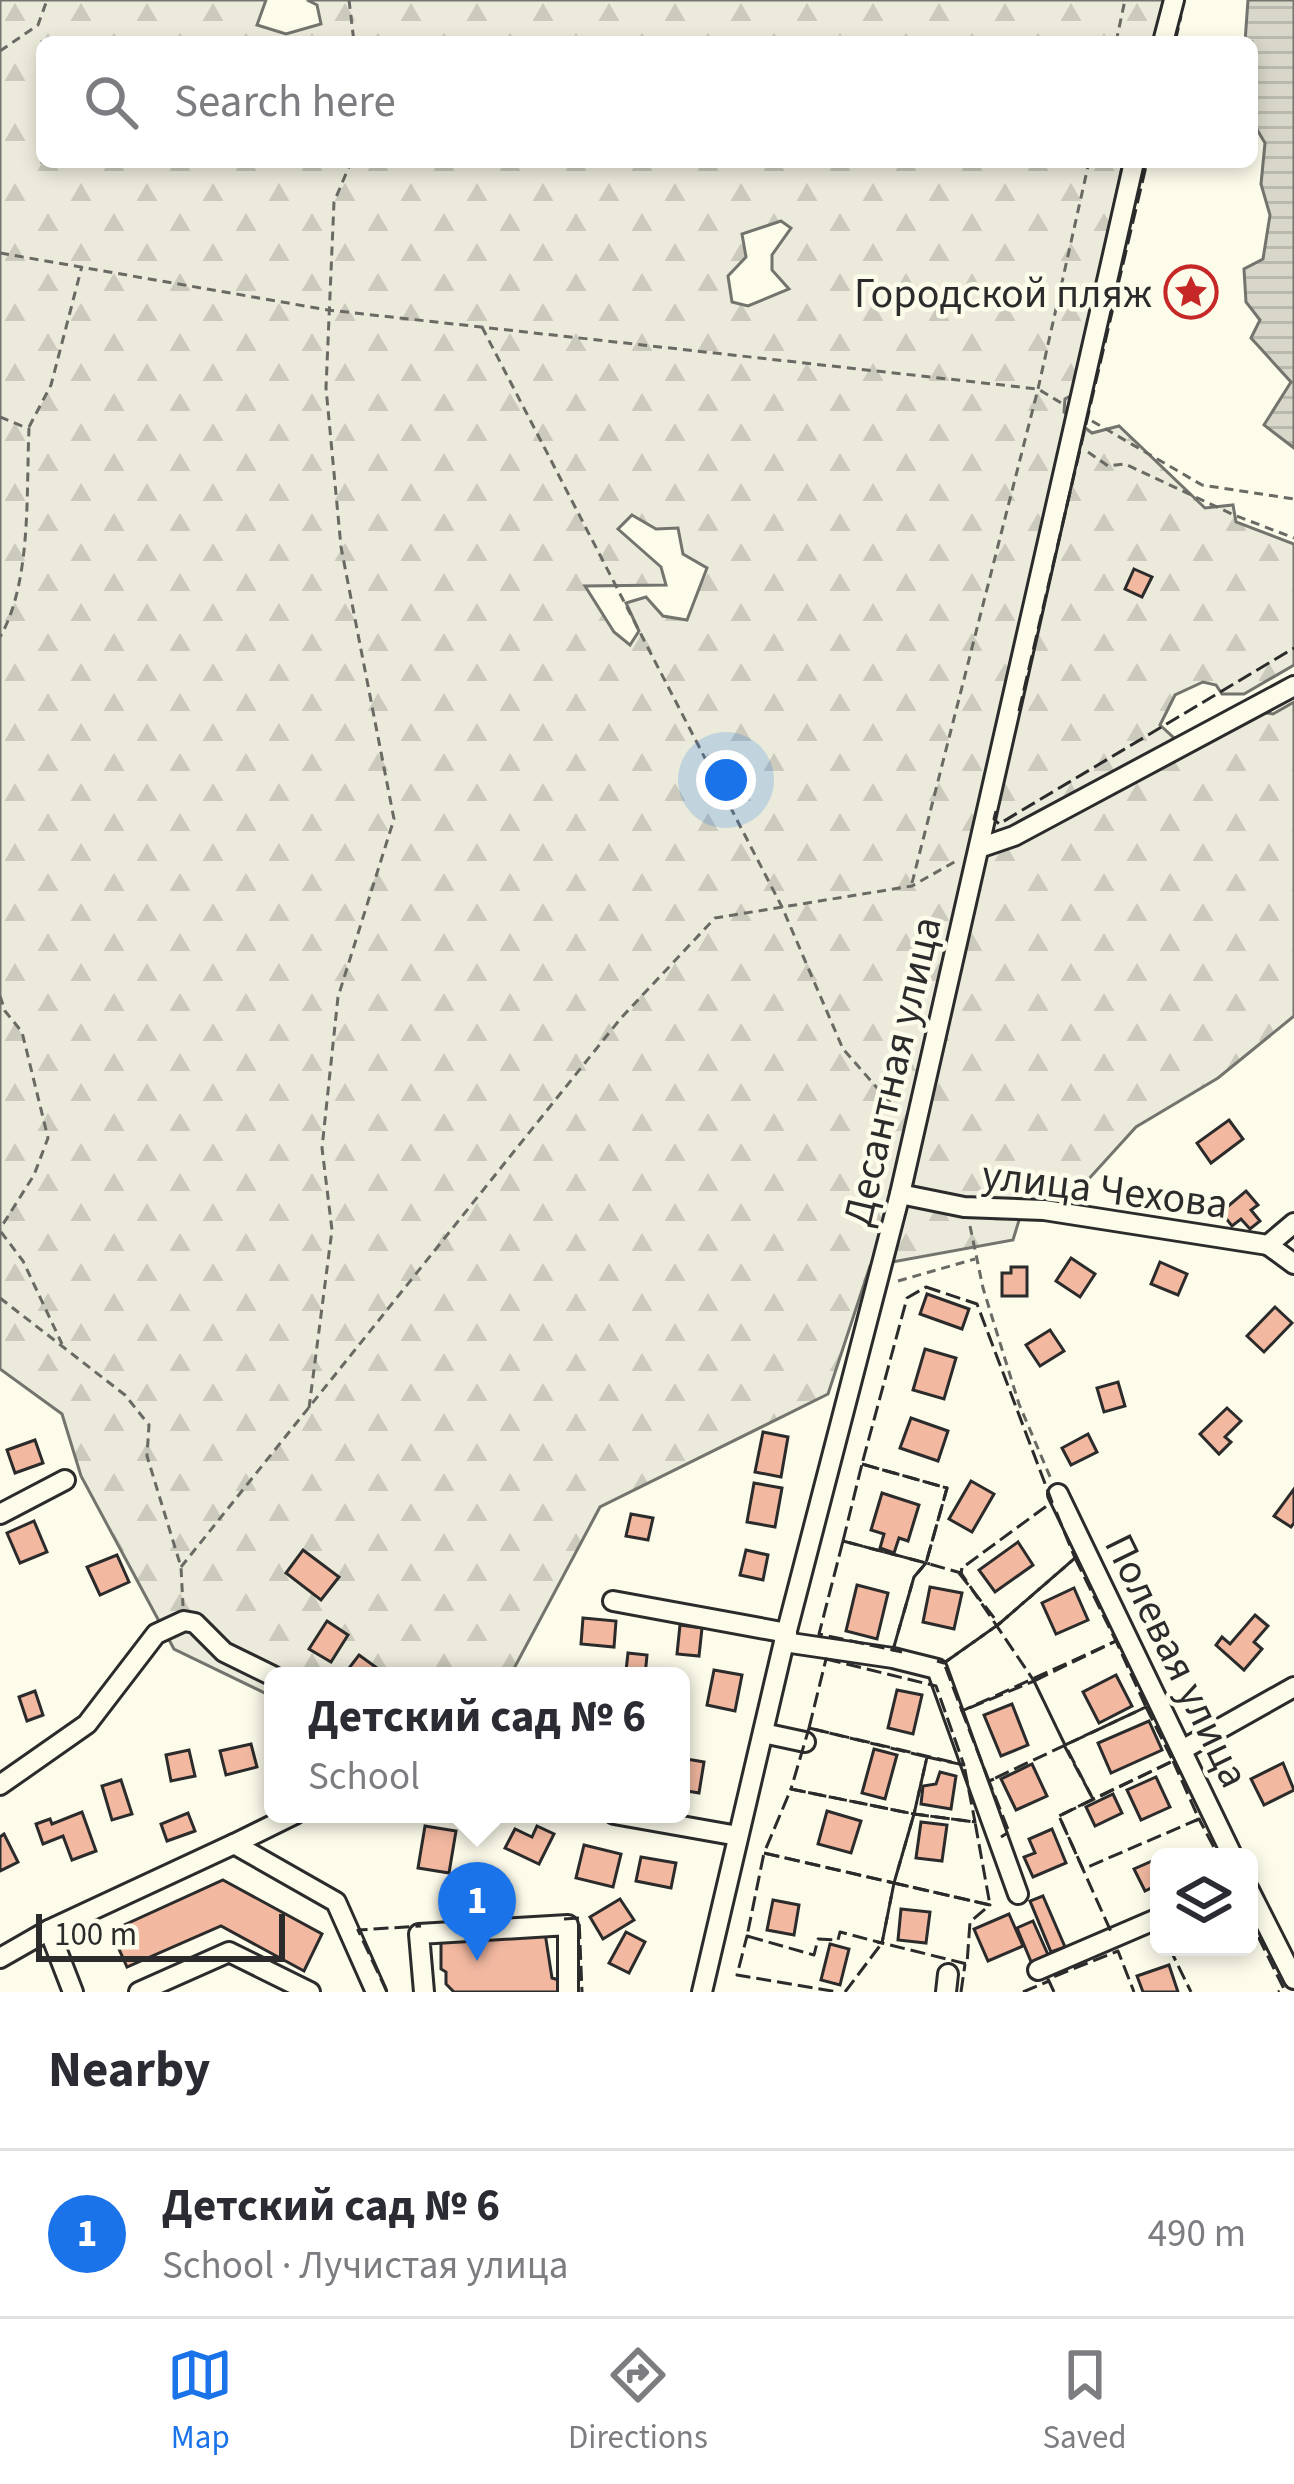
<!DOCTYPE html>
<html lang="en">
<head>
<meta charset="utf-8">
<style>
  :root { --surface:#fff; --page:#f2f2f3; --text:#2b2b33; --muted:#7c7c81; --line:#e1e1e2; --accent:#1a73e8 }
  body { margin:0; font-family:"Source Sans 3",sans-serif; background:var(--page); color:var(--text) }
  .controls { position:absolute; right:36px; bottom:36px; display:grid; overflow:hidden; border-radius:18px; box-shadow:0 6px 18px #0003 }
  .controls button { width:108px; height:108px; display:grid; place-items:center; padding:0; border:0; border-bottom:3px solid var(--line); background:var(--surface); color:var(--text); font:60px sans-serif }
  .scale { position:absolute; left:36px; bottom:30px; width:249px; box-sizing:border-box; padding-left:12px; border:6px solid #2b2b2b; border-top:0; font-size:33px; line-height:42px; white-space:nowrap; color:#2b2b2b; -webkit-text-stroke:9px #fdfbea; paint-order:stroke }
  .you { position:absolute; left:726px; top:780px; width:42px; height:42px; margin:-30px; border:9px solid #fff; border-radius:50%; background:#1a73e8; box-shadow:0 0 0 18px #1a73e833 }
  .badge { display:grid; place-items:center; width:78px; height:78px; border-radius:50%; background:var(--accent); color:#fff; font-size:39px; font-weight:700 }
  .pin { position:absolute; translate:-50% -99px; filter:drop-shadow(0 3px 6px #0008) }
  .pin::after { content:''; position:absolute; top:63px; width:42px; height:36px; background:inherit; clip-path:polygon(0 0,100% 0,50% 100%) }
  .popup { position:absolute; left:264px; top:1667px; width:426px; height:156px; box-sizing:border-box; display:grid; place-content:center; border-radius:18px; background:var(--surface); filter:drop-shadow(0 3px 9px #0005); font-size:39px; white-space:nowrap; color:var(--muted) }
  .popup b { font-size:45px; color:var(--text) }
  .popup::after { content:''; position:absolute; left:50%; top:100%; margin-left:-24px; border:24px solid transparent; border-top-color:var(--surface) }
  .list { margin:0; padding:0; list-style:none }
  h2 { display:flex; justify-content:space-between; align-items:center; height:156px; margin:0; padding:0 48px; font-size:51px }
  h2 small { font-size:39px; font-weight:400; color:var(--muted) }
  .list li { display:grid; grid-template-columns:78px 1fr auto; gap:36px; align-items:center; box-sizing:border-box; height:168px; padding:0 48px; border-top:3px solid var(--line) }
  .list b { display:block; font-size:45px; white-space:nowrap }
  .list p { margin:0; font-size:39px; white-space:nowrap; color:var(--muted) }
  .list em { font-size:39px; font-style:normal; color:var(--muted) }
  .icon { flex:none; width:66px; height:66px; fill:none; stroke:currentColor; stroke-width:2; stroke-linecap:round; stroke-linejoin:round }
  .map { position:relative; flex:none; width:1294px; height:1992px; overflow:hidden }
  .search { position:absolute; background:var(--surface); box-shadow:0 6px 18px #0003; left:36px; right:36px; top:36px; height:132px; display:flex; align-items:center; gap:30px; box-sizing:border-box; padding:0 42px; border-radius:18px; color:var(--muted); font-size:45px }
  .sheet { height:324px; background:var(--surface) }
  nav { display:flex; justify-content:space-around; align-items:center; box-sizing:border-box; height:168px; border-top:3px solid var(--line); background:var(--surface); font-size:33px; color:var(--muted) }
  nav a { display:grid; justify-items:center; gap:6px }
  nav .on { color:var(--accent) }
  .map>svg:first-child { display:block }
  .forest { fill:url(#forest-firs); stroke:#74746e; stroke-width:3; fill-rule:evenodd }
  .water { fill:url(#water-rules); stroke:#74746e; stroke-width:3 }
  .building { fill:#f2b8a0; stroke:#2b2b2b; stroke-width:3 }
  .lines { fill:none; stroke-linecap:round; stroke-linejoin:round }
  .minor-casing { stroke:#2b2b2b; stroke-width:24 }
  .path { stroke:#6a6964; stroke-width:3; stroke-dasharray:9 6; stroke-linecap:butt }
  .minor { stroke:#fdfbea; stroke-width:18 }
  .fence { stroke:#2b2b2b; stroke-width:3; stroke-dasharray:15 6; stroke-linecap:butt }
  .labels { text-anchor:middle; stroke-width:9; stroke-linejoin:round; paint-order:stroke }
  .poi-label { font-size:42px; fill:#2b2b2b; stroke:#fdfbea; text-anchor:end }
  .street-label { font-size:42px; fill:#2b2b2b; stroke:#fdfbea }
</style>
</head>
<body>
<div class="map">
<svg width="1294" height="1992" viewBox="0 0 1294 1992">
  <defs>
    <pattern id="forest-firs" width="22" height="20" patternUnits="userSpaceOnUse" patternTransform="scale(3)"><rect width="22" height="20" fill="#ecebdb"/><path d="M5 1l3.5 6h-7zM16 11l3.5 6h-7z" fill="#cbcabc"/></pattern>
    <pattern id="water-rules" width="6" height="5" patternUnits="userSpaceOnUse" patternTransform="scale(3)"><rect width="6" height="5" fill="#d8d7c9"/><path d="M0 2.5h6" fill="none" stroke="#bab9ad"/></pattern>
  </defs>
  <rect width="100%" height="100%" fill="#fdfbea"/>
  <path class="forest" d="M0,0H266L257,25L286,34L321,24L317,5L307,0H1164L1153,42H42V162H1123L1074,394L1065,399L1064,412L1092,433L1119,426L1205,508L1233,505L1236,522L1294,544V665L1244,694H1222L1216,685L1203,682L1175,695L1160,725L1174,738L1169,744L1246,710L1273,714L1294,702V1016L1218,1078L1136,1127L1086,1182L1024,1204L1013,1240L870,1266L828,1394L600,1507L510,1676H273V1697L174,1649L81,1476L62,1414L0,1369ZM781,221L791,228L772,255V270L789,289L748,306L732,302L728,276L746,257L742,234ZM632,515L656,529L678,528L683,554L707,568L687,620L663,616L646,597L626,603L639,631L630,645L614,632L585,586L666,585L661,567L618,529Z"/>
  <polygon class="water" points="1248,0 1294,0 1294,448 1264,425 1291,382 1251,338 1260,320 1246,302 1244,269 1263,259 1270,215 1261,184 1265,143 1252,121 1252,42 1245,42"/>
  <g class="building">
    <polygon points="1134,569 1152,577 1142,597 1125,589"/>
    <polygon points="1229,1120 1243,1139 1211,1163 1197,1143"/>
    <polygon points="1246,1191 1258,1205 1251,1210 1260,1221 1250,1229 1241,1219 1232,1226 1221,1212"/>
    <polygon points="1071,1258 1095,1274 1080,1297 1056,1281"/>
    <polygon points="1160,1262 1187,1274 1178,1295 1151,1284"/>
    <polygon points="1011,1267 1027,1267 1027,1296 1002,1296 1002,1273 1011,1273"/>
    <polygon points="927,1294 969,1309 962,1329 920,1314"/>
    <polygon points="1275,1307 1292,1323 1264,1352 1247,1336"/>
    <polygon points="1050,1330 1064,1351 1040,1366 1026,1345"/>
    <polygon points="925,1349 956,1358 944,1399 913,1390"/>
    <polygon points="1118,1382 1125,1406 1104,1412 1097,1388"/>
    <polygon points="1227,1408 1241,1421 1225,1437 1231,1442 1219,1454 1200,1434"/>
    <polygon points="911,1418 948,1431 938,1461 900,1448"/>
    <polygon points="763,1432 788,1437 781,1477 755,1472"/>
    <polygon points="1088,1434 1097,1452 1071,1465 1062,1448"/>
    <polygon points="35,1440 43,1463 15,1473 7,1450"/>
    <polygon points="971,1481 994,1494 972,1532 949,1519"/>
    <polygon points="754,1483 782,1488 775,1527 747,1522"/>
    <polygon points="1294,1489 1294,1523 1291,1527 1274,1516"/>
    <polygon points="882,1493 919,1505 908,1541 899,1538 894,1553 880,1548 884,1534 871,1530"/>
    <polygon points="631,1514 653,1518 648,1540 626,1536"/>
    <polygon points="34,1521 47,1552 20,1563 7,1533"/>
    <polygon points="1018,1542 1033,1565 995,1592 979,1570"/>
    <polygon points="303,1550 339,1577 321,1600 286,1573"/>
    <polygon points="746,1550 768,1555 763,1580 740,1575"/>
    <polygon points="117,1555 129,1582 100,1595 87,1567"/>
    <polygon points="857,1585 888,1593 877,1639 846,1631"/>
    <polygon points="930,1587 962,1593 954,1629 923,1622"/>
    <polygon points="1074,1588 1088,1620 1056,1634 1042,1603"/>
    <polygon points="1255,1615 1268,1626 1254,1642 1262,1649 1244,1670 1216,1645 1222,1637 1230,1644"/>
    <polygon points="583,1618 616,1621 614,1647 581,1644"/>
    <polygon points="327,1621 348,1635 331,1662 309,1649"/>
    <polygon points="680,1625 702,1628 699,1656 677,1654"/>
    <polygon points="628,1653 647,1655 645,1676 615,1676 616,1670 626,1671"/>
    <polygon points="359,1655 377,1668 370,1676 343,1676"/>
    <polygon points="714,1670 742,1675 735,1711 707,1705"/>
    <polygon points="1116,1675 1132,1706 1099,1723 1083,1692"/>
    <polygon points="897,1690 922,1695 913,1734 888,1728"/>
    <polygon points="35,1691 43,1715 27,1721 19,1697"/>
    <polygon points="1012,1704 1028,1745 1001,1756 984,1715"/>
    <polygon points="1149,1721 1162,1750 1111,1773 1098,1743"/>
    <polygon points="251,1744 257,1767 226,1775 220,1751"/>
    <polygon points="874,1749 897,1755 885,1799 862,1793"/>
    <polygon points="189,1750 195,1776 171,1781 166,1755"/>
    <polygon points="681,1758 704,1762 699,1793 681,1790"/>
    <polygon points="1283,1763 1294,1790 1264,1805 1251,1779"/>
    <polygon points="1032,1764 1047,1796 1016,1810 1001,1779"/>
    <polygon points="940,1772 956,1776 951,1809 921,1804 923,1786 936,1784"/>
    <polygon points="1156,1777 1170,1807 1141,1820 1127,1790"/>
    <polygon points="121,1780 132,1814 112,1820 102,1786"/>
    <polygon points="1113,1794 1122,1813 1095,1826 1086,1807"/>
    <polygon points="827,1811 861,1821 851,1853 818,1844"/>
    <polygon points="82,1812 96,1851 72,1860 63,1836 43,1844 36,1824 50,1819 52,1824"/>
    <polygon points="188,1813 195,1831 167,1841 161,1824"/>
    <polygon points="921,1822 947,1825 942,1861 916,1858"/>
    <polygon points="425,1826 456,1831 449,1873 418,1868"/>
    <polygon points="537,1826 554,1834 539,1864 505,1848 515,1829 532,1837"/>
    <polygon points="1052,1829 1066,1863 1033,1877 1024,1857 1035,1853 1029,1839"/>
    <polygon points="4,1834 18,1862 0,1871 0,1837"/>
    <polygon points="584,1845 621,1854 613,1887 576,1878"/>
    <polygon points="641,1857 676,1863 671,1888 636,1881"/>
    <polygon points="1159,1858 1159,1884 1145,1891 1134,1869"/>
    <polygon points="223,1880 322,1934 304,1971 221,1926 127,1967 111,1931"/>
    <polygon points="1043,1896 1065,1947 1051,1952 1030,1901"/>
    <polygon points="620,1899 634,1920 603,1939 590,1917"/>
    <polygon points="773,1900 799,1905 794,1935 767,1930"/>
    <polygon points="901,1909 930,1912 926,1943 898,1940"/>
    <polygon points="1009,1914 1023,1946 988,1961 974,1929"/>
    <polygon points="1033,1921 1049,1957 1032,1964 1017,1928"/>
    <polygon points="626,1932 645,1942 629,1973 609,1963"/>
    <polygon points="545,1933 552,1978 559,1980 560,1992 454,1992 446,1984 446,1972 441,1969 441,1941"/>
    <polygon points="830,1944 849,1949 840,1985 821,1980"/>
    <polygon points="1169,1965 1178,1992 1143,1992 1137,1976"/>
  </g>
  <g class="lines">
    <g class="minor-casing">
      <g id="minor">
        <polyline points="1163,42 1174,0"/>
        <polyline points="979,848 1014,836 1294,686"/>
        <polyline points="900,1194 964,1207 1044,1210 1268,1245 1294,1223"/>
        <polyline points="1268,1245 1294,1264"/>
        <polyline points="1058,1494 1233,1857"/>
        <polyline points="0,1514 65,1480"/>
        <polyline points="613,1601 787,1633"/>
        <polyline points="784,1642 893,1658 937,1669 1018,1894"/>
        <polyline points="763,1733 805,1742"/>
        <polyline points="1182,1750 1294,1687"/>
        <polyline points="0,1785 87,1724 156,1634 184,1621 195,1623 224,1652 273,1676"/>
        <polyline points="614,1814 738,1836"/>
        <polyline points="234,1844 295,1814"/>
        <polyline points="1249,1890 1294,1979"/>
        <polyline points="49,1930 73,1992"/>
        <polyline points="0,1958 49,1930 234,1844 336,1902 376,1992"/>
        <polyline points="1038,1970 1159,1918"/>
        <polyline points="139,1992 229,1952 310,1992"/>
        <polyline points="424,1992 419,1934 568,1925 568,1992"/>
        <polyline points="702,1992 784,1642 900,1194 1134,162"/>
        <polyline points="946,1992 948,1974"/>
      </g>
    </g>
    <g class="path">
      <polyline points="349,0 354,42"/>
      <polyline points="1116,42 1125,0"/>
      <polyline points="0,51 38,25 47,0"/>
      <polyline points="0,253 328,310 1038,389 1063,404"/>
      <polyline points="482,327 782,907 843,1049 901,1115"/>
      <path d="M0,417L29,429C26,491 32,582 0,637"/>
      <polyline points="1092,421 1202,485 1294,499"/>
      <polyline points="29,427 51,385 82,266"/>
      <polyline points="1088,452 1108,466 1125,464 1234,515 1294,538"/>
      <polyline points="912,883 1038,389 1089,162"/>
      <polyline points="0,996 5,1011 22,1032 48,1138 34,1175 0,1229"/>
      <polyline points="970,1226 983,1288 1019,1404 1051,1479"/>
      <polyline points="1,1232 23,1261 62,1344"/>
      <polyline points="898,1281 975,1259"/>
      <polyline points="0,1298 125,1395 149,1425 147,1456 181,1567 183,1606"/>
      <polyline points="309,1408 332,1230 322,1148 338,997 394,819 341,547 326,388 334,202 351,162"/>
      <polyline points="181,1567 621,1018 715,918 912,886 956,861"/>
    </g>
    <use href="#minor" class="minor"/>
    <g class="fence">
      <polyline points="1175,42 1181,16"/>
      <polyline points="1118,285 1147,162"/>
      <polyline points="1019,711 1113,308"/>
      <polyline points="996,811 994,819 999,824 1294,648"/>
      <polygon points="926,1287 977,1304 1052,1502 962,1568 961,1573 926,1563 947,1488 862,1464 907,1298"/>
      <polygon points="862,1464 947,1488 926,1563 843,1541"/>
      <polygon points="843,1541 926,1563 914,1577 893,1650 819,1634"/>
      <polygon points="1075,1558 1116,1641 962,1711 944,1663 999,1624"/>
      <polyline points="962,1568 961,1573 1034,1681"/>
      <polyline points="959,1573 999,1624"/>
      <polyline points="902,1652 893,1650 914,1577 926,1563 930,1564"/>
      <polygon points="826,1659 936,1686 964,1765 809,1728"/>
      <polyline points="937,1661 944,1663 999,1624 1075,1558 1055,1509"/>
      <polygon points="1146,1707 1173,1761 1093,1799 1065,1745"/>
      <polygon points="809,1728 927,1757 914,1814 791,1789"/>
      <polyline points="1064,1745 1093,1799 1059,1816 1112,1934"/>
      <polyline points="1065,1745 1034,1681 962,1711 989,1781 1146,1707 1116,1641 1034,1681 1065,1745"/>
      <polygon points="927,1757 964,1765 975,1822 914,1814"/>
      <polygon points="1173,1761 1199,1819 1083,1869 1059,1816"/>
      <polyline points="994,1779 989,1781 1009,1832 1001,1837"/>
      <polygon points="791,1789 914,1814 894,1883 764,1853"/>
      <polygon points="914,1814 975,1822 990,1905 894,1883"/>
      <polyline points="1195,1821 1199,1819 1219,1857"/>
      <polygon points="764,1853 894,1883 882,1943 840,1932 838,1940 818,1939 814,1955 747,1936"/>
      <polygon points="894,1883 990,1905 970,1922 967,1964 882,1943"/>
      <polyline points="1249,1918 1284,1989 1278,1992"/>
      <polyline points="564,1919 579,1918 582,1992"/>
      <polyline points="750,1937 747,1936 737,1975 838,1992"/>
      <polyline points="1169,1947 1191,1992"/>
      <polyline points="387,1992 358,1930 421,1926"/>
      <polyline points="845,1992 882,1943 877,1942"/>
      <polyline points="961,1992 965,1964"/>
      <polyline points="1023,1992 1049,1981"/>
      <polyline points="1054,1992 1048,1979 1118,1951 1134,1992"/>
    </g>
  </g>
  <defs>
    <g id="sight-ring" transform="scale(2.7)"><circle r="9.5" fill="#fdfbea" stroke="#c62828" stroke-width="1.5"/><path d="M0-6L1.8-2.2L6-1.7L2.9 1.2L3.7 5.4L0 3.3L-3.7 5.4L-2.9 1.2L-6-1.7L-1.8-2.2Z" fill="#c62828"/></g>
  </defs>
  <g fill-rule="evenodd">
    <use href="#sight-ring" x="1191" y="292"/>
  </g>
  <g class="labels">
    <g class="poi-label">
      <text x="1152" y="307">Городской пляж</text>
    </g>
    <g class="street-label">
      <text transform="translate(891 1071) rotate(-77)" y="15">Десантная улица</text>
      <text transform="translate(1105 1188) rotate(7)" y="15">улица Чехова</text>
      <text transform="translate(1178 1660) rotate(64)" y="15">Полевая улица</text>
    </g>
  </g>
</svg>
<div class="controls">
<button><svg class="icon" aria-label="layers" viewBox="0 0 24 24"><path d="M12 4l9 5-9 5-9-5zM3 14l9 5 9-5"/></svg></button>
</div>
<div class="scale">100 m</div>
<div class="you"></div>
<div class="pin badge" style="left:477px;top:1961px">1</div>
<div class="popup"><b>Детский сад № 6</b>School</div>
<div class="search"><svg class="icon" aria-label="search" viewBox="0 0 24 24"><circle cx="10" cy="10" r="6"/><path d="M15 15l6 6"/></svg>Search here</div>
</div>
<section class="sheet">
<h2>Nearby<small></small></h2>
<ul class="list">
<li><span class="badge">1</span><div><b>Детский сад № 6</b><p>School · Лучистая улица</p></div><em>490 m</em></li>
</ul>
</section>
<nav>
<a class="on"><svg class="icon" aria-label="map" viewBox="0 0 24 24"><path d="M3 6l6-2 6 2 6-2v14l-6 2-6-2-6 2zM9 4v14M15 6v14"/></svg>Map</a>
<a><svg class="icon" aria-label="directions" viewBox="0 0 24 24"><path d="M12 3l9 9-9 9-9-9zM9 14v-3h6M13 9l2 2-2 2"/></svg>Directions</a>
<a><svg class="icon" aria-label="saved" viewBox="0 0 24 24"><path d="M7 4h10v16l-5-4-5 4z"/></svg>Saved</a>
</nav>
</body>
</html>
